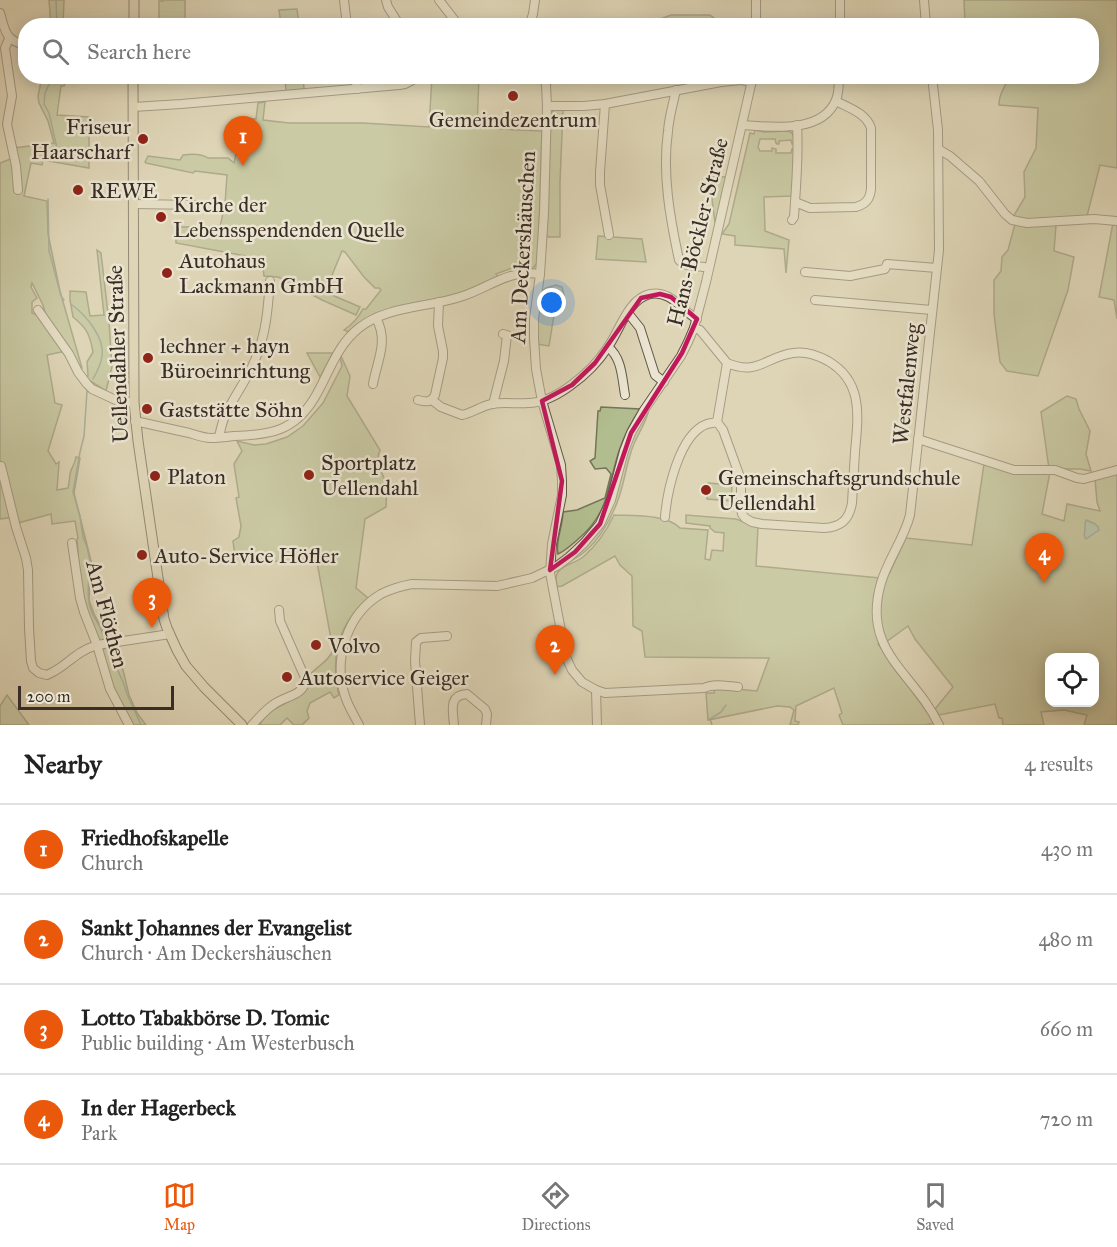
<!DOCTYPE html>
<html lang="en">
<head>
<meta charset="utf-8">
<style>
  :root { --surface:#fff; --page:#f2f2f2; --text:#222; --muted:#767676; --line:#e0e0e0; --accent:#ea580c }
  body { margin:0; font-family:"IM FELL Great Primer",serif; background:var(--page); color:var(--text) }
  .controls { position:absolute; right:18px; bottom:18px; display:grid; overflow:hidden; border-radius:12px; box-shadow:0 3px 15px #0003 }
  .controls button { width:54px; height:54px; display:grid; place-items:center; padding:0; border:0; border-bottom:2px solid var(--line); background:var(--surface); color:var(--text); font:30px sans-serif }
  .scale { position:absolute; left:18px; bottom:15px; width:156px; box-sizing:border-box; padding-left:6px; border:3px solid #392d26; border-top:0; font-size:16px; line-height:21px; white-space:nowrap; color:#392d26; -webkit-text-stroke:4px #eae4d0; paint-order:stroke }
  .you { position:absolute; left:552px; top:303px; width:21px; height:21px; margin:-15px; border:4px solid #fff; border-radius:50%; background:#1a73e8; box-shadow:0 0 0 9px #1a73e833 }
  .badge { display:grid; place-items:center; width:39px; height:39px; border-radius:50%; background:var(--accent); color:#fff; font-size:20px; font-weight:700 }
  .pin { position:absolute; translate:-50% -50px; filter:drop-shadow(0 2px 3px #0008) }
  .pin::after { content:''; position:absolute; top:32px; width:21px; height:18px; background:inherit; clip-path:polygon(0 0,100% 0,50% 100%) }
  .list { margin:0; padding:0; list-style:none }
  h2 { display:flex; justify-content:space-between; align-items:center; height:78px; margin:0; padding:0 24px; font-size:26px }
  h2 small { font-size:20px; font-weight:400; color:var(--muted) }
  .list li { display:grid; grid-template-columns:39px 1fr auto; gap:18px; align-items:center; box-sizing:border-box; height:90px; padding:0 24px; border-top:2px solid var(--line) }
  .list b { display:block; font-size:22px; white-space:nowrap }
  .list p { margin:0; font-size:20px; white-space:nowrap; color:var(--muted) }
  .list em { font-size:20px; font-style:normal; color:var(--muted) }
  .icon { flex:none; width:33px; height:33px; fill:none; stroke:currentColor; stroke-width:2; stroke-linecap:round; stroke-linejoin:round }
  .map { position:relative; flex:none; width:1117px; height:725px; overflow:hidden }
  .search { position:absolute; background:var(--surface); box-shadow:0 3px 15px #0003; left:18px; right:18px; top:18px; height:66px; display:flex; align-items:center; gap:15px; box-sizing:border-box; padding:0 21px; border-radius:24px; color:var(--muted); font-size:22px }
  .sheet { height:438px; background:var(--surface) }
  nav { display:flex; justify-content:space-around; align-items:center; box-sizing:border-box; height:84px; border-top:2px solid var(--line); background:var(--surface); font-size:16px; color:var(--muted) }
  nav a { display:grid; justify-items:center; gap:3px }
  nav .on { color:var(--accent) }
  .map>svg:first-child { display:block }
  .green { fill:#b1bd8e; stroke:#75755a; stroke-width:1.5; fill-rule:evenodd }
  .water { fill:#93b9ac; stroke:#6f8176; stroke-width:1.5 }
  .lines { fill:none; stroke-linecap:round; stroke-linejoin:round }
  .stream { stroke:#6f8176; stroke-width:1.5 }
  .minor-casing { stroke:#62574a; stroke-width:10 }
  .major-casing { stroke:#392d26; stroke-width:11 }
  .minor { stroke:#eae4d0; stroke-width:8 }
  .major { stroke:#ded5b6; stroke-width:9 }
  .marked { fill:none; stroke:#c2185b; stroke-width:4.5; stroke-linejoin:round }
  .poi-dot { fill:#8f2418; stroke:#eae4d0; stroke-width:2 }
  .labels { text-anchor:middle; stroke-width:5; stroke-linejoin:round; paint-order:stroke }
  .poi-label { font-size:22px; fill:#392d26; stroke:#eae4d0; text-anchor:start }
  .street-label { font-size:22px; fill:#392d26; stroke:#eae4d0 }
</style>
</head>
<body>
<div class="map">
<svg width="1117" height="725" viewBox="0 0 1117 725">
  <rect width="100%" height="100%" fill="#ded5b6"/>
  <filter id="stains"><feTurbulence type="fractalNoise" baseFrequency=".00333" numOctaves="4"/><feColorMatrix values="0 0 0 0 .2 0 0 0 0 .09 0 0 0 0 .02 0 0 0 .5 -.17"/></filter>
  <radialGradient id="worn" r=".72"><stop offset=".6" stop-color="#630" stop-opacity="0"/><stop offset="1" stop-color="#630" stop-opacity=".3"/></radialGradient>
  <g class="green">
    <polygon points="49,0 64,0 63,25 51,25"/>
    <polygon points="163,0 185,0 185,25 159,25 159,1 163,1"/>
    <path d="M964,0H1117V168L1100,165L1087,216L1027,221L1013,217L1025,197L1024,172L1036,148L1038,108L999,105C999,90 1006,89 1008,77L1092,76V26H1007L1006,24L965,25Z"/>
    <polygon points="297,9 299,25 281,25 279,10"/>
    <polygon points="671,15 710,15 723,25 749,25 645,25"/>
    <path d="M469,76L470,78L479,77L477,128L542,131L538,262L533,268L530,269L529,265L512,268L496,274L498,278L462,293L376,313L359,324L349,332L344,330C353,324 358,318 363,309H366L381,290L379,288H375L364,277L345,252L342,251L325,292L360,307L356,315L322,300L278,277L264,276L262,259L176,243V227H220L225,204L227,175L195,171L193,173L146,163L145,162L148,156L180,160L183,155C191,154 201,153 208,158H228L234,163L244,118L256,119L258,103L265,102L263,120L289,123H363L429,127L432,77Z"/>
    <path d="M42,77H85V78L103,80V83L66,80L64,86H61L57,115L89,117V168L43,160L42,165L31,163L24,196L47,201L48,234L60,291L82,368L79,371L46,316L43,305L32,283L31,287L37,298L32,302V313L40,316L66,351L47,355L55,403L62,405L48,451L56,464L59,462L57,490L68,488C70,481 69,476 71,470C73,466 75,463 76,457L80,458L74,493L92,565L90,569L89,600L94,614L101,627L105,639H103V642L100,641L84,606L77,567L78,552L77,539L78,538L75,521L52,524L51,514L18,523L16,517L0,519V163L16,157L14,148L54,143L48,121L39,103L38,96Z"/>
    <polygon points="285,77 303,77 304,89 286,91"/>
    <polygon points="563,109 560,182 560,237 548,237 546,234 550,115 554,110"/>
    <path d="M755,130L764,132L788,131C795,133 794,138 794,144H792L791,140L779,141V144H777L776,143L775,139H760L758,147L760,151H772V148L776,149V153H791L792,149H794L792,196L764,197L765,231L789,240L786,273L784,249L735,245V236L722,234L729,224L750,133L754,134Z"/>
    <polygon points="709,176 726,177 715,223"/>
    <polygon points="1113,223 1117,224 1117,319 1114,300 1099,297"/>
    <polygon points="1015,224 1056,225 1054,251 1074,257 1068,290 1038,376 1007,371 1000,362 994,314 994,280 1001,271 1002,257 1008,250"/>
    <polygon points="598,236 642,239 646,262 596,259"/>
    <path d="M97,250L101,253L109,322L112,367L106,391L87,379L88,375L87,362L93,352C90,335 87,328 73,317L70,300V291L86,292L90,316L104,315Z"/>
    <polygon points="556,285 562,287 564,295 554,315 549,346 537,344 537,320 541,293 546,288"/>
    <polygon points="307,353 333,353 320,377"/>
    <path d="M341,356L350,376L347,396L380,450L377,460L387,486L386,507L365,519L356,588L368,598C338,625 330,656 339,695L334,698L330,692L310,703L307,711L309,718L302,725H294L287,718L280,725H260C267,708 283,707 296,697C302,692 303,683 308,677C315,667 329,662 333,650L317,562L257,561L256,557H235L233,541L239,537L241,526L236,498L239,497L234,464L242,451L237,441L254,445L266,444L287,437L303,426L323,403L342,366L340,357Z"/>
    <polygon points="1067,396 1076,399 1079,409 1090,431 1086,454 1091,471 1080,469 1049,469 1041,412"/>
    <path d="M601,407L640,409C631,422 624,436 619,451C607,488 610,513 576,541C570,546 565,551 558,554C555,542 563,526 563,512L577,510L605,498L611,474L606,468L595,469L590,461L595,458L598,411H600Z"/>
    <path d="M648,413C644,427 635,438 631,452C626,467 624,483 619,497C611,521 595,549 572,560L615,499L628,448L634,434L646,414Z"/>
    <path d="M984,464L1050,472L1042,514L1064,521L1067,504L1100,511L1097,502L1095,479L1117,471V725H1084L1087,715L1064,710L1041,712L1044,725H1003L1002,718H999L995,704L939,715L935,709L953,687L915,639L908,626L886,642L878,644L935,723L926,725H843L839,715L842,713L834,688L796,706L795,721L799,722L798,725H790L794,710L790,707L777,706L708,720L706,693H714L715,687L757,691L769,658L645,657L642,631L633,626L632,576L620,565L615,556L562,586L556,587L557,585C556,580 555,576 558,572C564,564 576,563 583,557C596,546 607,530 614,515C633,516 667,514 680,528L708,530L705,559L710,560L712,550L723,551L724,533L715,532L710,528V526L686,523V515L736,519L758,527L756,566L880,578L889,574L906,538L972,545ZM1050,658H1094V702H1050Z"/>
    <polygon points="708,483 732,485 731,501 707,499"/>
    <polygon points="113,647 113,652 123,670 129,695 137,713 146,725 131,725 111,687 102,651 105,648"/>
    <polygon points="7,695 29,725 0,725 0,706"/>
  </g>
  <path class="water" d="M1086,520L1095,524L1098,527L1099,530L1086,539L1084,535C1086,530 1084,525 1086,520Z"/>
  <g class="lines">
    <g class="stream">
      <polyline points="56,0 57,26"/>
      <polyline points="53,76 45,93 44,104 49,113 58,153 58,161"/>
      <polyline points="48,199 49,251 61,296 64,300"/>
      <path d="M72,305C86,315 105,338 102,356C101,364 97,372 93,379"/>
      <path d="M87,391L84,436L80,452L73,492L80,516L83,537L87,547L91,565L89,569C89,584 86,599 92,613C96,621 100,624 103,635"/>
      <polyline points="108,649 123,682 127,694 141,725"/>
      <polyline points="712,725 710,719 721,712 726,705"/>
      <polyline points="1106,725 1107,724"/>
    </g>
    <g class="minor-casing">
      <g id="minor">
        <polyline points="344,0 347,26"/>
        <polyline points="386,0 388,7 400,26"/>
        <polyline points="439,0 459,26"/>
        <polyline points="756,0 756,26"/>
        <polyline points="924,0 926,26"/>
        <path d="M0,13C5,30 5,41 26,45"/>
        <polyline points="529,26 533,14 535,0"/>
        <polyline points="840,26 840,0"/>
        <polyline points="10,39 8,41 5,48 12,96 7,124 16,166 18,190"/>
        <polyline points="355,76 357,89"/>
        <path d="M543,76L546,85L547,106L544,213L540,274L534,319V338L536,369L542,401L561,465L562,481V495L552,544L550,573L566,657L572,670L582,682L596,690L605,693L704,688C713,683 727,686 738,687"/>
        <path d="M932,76L938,130L939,250L910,515C904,539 888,559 881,583C861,652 914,672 939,725"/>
        <path d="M676,90C673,104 669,117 668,131C662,174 670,218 679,260C685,267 696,266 704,267"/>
        <polyline points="605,104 600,172 600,185 609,235"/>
        <polyline points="547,106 584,106 605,104 721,82 741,80 752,82"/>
        <polyline points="133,107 181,104 399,85 405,84 420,76"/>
        <path d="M742,125C771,127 822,134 836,100C839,93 839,84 839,76"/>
        <polyline points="938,149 950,156 979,181 1005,214 1012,220 1027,223 1094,219 1117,221"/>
        <path d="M795,202L810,208L856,207C866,204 870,199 871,189V128C866,113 849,108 836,101"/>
        <polyline points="133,204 198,205"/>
        <path d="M792,220L794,217C796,186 799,156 797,125"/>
        <polyline points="805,272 850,276 885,269 887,264 937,268"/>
        <polyline points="815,300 932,310"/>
        <polyline points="38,310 69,354 78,372 87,384 92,389 120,402 134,402"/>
        <polyline points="628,313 640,328 655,375 664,382"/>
        <path d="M694,328L700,330L727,363L717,422L723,430L740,477L741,486V508L742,514L745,518L752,522L762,524L824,528C841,527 849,520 852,503C853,486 854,469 855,452C858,417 864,382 828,361C817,355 805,351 793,353C765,357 758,376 727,363"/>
        <path d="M608,347C622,358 622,378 625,395"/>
        <path d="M373,384C377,361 389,341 376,318"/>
        <path d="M418,400C426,402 431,403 435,395L443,358V351L438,326L439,302"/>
        <path d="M432,400L441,407L462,415C472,413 481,406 492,404C504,402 516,404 528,403C543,403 559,394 570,386C584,376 599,361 608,347C620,330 628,299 650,294C671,290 681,310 697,319"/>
        <polyline points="493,404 504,361 507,335 503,334"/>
        <path d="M135,421C153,425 171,429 189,433C196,435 204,438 211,438C218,438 226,437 234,436C271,435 295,431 315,397C329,373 337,345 359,328C388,305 429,308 463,296C490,287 509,269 540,274"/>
        <path d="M219,437C221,427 223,418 228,410C236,393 248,378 255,360C266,335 268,308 270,281"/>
        <polyline points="918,439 1014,470 1055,470 1077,478 1084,479 1117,470"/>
        <path d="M1,466L16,527L26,558L28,570L29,628L31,661L33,668L39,673L47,675L51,673C69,664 75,652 97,645L170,634"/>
        <path d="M665,517C667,492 679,434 707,424C710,423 713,423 717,422"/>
        <polyline points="72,543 80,598 84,612 97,645 110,689 129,725"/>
        <polyline points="596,690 597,725"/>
        <path d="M252,725C259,718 265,710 273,705C286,695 302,697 306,680L280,621L279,610"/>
        <path d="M359,725C354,715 348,706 345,696C333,659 347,614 381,594C391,589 401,586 412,584L497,586L532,578L557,566L569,557L584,543L600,524L611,500L624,451L631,433L644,410L681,356L688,342L694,328L706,282L753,76"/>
        <polyline points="420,725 415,661 416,642 421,638 447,636"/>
        <path d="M454,725C453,711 448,695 467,694L485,709L487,714L486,725"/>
      </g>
    </g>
    <g class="major-casing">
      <g id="major">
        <polyline points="134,0 134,26"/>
        <polyline points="133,76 134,402 138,441 164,619 167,628 177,650 186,666 204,687 242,725"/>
      </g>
    </g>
    <use href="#minor" class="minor"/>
    <use href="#major" class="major"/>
  </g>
  <path d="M0 0H1117V725H0ZM660,294L671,297L697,319L682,353L631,433L600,524L575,552L550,570L562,481L542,401L572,385L595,363L641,298Z" fill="#ded5b6" fill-opacity=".55" fill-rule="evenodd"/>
  <path class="marked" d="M660,294L671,297L697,319L682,353L631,433L600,524L575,552L550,570L562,481L542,401L572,385L595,363L641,298Z"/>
  <g class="poi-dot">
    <circle cx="513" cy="96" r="6"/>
    <circle cx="143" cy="139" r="6"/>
    <circle cx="78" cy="190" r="6"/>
    <circle cx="161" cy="217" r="6"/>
    <circle cx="167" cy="273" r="6"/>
    <circle cx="148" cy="358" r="6"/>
    <circle cx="147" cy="409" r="6"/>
    <circle cx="309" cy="475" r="6"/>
    <circle cx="155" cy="476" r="6"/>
    <circle cx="706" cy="490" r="6"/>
    <circle cx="142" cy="555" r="6"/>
    <circle cx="316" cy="645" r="6"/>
    <circle cx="287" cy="677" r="6"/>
  </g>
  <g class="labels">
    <g class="poi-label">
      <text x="513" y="127" text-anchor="middle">Gemeindezentrum</text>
      <text x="131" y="134" text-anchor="end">Friseur<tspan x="131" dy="25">Haarscharf</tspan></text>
      <text x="90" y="198">REWE</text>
      <text x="173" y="212">Kirche der<tspan x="173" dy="25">Lebensspendenden Quelle</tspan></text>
      <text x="179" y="268">Autohaus<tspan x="179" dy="25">Lackmann GmbH</tspan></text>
      <text x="160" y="353">lechner + hayn<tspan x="160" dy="25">Büroeinrichtung</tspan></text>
      <text x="159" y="417">Gaststätte Söhn</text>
      <text x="321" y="470">Sportplatz<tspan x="321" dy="25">Uellendahl</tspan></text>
      <text x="167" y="484">Platon</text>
      <text x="718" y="485">Gemeinschaftsgrundschule<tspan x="718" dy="25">Uellendahl</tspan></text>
      <text x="154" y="563">Auto-Service Höfler</text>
      <text x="328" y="653">Volvo</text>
      <text x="299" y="685">Autoservice Geiger</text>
    </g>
    <g class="street-label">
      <text transform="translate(697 232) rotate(-76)" y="8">Hans-Böckler-Straße</text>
      <text transform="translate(522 247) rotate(-87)" y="8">Am Deckershäuschen</text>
      <text transform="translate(117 354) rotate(-92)" y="8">Uellendahler Straße</text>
      <text transform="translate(906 384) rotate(-84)" y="8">Westfalenweg</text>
      <text transform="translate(108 614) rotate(75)" y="8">Am Flöthen</text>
    </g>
  </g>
  <rect width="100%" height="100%" filter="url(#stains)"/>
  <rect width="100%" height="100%" fill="url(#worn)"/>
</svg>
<div class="controls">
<button><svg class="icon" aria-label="locate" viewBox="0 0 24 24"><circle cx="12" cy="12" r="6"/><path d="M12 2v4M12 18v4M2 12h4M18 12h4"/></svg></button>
</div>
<div class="scale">200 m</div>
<div class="you"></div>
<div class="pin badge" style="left:243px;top:166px">1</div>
<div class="pin badge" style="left:555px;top:675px">2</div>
<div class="pin badge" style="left:152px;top:628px">3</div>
<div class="pin badge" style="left:1044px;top:583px">4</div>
<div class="search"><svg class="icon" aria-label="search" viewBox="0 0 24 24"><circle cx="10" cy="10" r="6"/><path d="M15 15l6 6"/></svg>Search here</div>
</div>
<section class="sheet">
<h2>Nearby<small>4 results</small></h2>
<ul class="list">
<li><span class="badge">1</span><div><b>Friedhofskapelle</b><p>Church</p></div><em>430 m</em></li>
<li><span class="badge">2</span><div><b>Sankt Johannes der Evangelist</b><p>Church · Am Deckershäuschen</p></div><em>480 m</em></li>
<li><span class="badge">3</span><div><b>Lotto Tabakbörse D. Tomic</b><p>Public building · Am Westerbusch</p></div><em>660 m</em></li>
<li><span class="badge">4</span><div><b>In der Hagerbeck</b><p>Park</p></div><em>720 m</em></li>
</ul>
</section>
<nav>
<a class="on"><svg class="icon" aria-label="map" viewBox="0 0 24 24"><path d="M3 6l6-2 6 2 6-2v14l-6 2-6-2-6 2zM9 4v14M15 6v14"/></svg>Map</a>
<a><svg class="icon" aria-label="directions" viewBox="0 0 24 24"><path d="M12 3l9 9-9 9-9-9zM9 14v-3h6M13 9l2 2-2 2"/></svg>Directions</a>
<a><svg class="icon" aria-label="saved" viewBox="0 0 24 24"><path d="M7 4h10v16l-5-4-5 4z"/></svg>Saved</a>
</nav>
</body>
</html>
